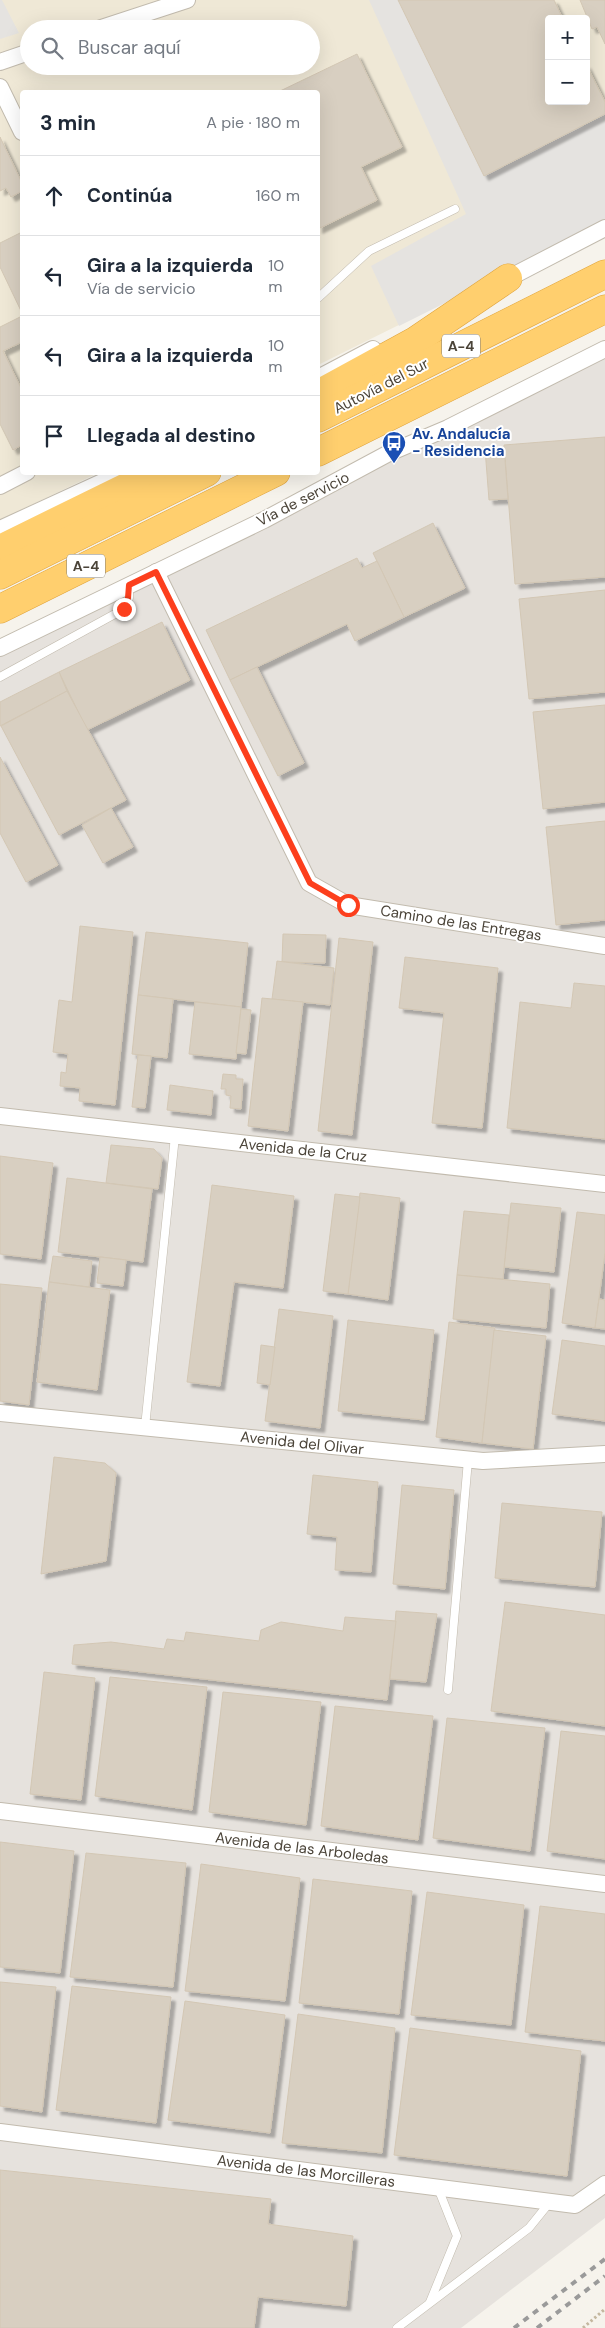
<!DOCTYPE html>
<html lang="es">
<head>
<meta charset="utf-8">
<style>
  :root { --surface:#fff; --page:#f2f2f3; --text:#1f2937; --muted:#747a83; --line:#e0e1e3 }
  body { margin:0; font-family:"DM Sans",sans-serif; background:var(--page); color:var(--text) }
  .controls { position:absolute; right:15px; top:15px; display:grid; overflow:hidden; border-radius:5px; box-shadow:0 5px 20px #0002 }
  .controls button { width:45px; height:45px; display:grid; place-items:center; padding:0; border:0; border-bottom:1px solid var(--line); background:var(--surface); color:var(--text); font:25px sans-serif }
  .stop { position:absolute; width:15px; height:15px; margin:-11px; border:4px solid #fc3f1d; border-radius:50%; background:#fff }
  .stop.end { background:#fc3f1d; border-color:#fff; box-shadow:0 1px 5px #0008 }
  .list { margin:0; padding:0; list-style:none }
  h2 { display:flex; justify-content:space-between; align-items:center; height:65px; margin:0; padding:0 20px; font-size:21px }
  h2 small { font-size:16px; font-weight:400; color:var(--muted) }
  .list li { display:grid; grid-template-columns:32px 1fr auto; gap:15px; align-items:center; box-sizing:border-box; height:80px; padding:0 20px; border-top:1px solid var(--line) }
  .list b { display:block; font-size:19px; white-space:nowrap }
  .list p { margin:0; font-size:16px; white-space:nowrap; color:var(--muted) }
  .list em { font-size:16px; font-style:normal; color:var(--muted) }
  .icon { flex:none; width:28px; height:28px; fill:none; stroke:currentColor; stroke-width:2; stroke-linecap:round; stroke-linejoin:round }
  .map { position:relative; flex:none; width:605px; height:2328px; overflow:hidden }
  .search { position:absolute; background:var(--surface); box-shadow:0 5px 20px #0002; left:20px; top:20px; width:300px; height:55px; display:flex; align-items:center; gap:12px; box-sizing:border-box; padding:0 18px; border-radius:28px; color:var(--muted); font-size:19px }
  .panel { position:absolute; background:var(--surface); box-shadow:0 5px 20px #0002; left:20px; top:90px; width:300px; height:385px; border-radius:5px }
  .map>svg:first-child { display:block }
  .industrial { fill:#e6e2dd }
  .education { fill:#efe8d6; fill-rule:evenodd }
  .parking { fill:#e5e3e0 }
  .building { fill:#d8cfc1; stroke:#d3c7b4; filter:url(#shadow) }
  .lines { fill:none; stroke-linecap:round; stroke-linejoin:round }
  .lane-casing { stroke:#c2bbae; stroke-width:9 }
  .street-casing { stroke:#c2bbae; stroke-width:18 }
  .highway-casing { stroke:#e0a43c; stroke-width:29 }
  .path { stroke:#c4b79f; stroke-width:3; stroke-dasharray:2.5 2.5; stroke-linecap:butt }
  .lane { stroke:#fff; stroke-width:8 }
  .street { stroke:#fff; stroke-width:16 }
  .highway { stroke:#ffcf6e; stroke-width:28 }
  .rail { stroke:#9a9a9a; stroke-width:4; stroke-dasharray:6 6; stroke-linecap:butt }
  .route { stroke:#fc3f1d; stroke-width:6 }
  .labels { text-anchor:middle; stroke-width:4; stroke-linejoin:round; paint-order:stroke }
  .shield { fill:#fff; stroke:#817c74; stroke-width:1 }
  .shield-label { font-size:14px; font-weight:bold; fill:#4b4439 }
  .street-label { font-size:15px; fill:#4b4439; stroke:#fff }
  .transit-label { font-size:15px; font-weight:bold; fill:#164399; stroke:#fff; text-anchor:start }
</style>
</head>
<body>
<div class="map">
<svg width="605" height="2328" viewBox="0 0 605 2328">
  <defs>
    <filter id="shadow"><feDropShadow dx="4.5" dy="4.5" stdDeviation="1" flood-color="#0004"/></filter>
  </defs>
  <rect width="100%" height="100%" fill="#f6f3ec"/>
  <polygon class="industrial" points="605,348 605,2218 461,2328 0,2328 0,648"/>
  <path class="education" d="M0,0H605V223L318,365V92H22V472L98,473L0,520ZM549,19H586V101H549ZM29,29H311V66H29Z"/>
  <g class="parking">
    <polygon points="0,0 2,0 19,33 0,39"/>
    <polygon points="369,0 398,0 484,176 605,114 605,223 399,326 371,266 466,214"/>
  </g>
  <g class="building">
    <polygon points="398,0 554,0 563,19 549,19 549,101 586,101 586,64 605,102 605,114 484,176"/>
    <polygon points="580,0 605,0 605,44 597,27 592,29"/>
    <polygon points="357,54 402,147 361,167 377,200 318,229 318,92 278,92"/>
    <polygon points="0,137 22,183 22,191 11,197 6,188 0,191"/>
    <polygon points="22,232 22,313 0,267 0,243"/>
    <polygon points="22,316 22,342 3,351 22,390 22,445 13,450 0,424 0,327"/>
    <polygon points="605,437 605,577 515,584 504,445"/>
    <polygon points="504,447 508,499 489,500 485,449"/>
    <polygon points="433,523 465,588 404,617 373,553"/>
    <polygon points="357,558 362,568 377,561 404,617 355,641 347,624 230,680 206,630"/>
    <polygon points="605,590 605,692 529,699 519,599"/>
    <polygon points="162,622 190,680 87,730 59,672"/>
    <polygon points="257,667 304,763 278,776 230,680"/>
    <polygon points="59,672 67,691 0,726 0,702"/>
    <polygon points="67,691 126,800 59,835 1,726"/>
    <polygon points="605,705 605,802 543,809 533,712"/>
    <polygon points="0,757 58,865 26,882 0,833"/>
    <polygon points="111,808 133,847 103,863 82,825"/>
    <polygon points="605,821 605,920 556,925 546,827"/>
    <polygon points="80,926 133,932 115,1105 79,1101 80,1088 60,1086 61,1072 66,1073 68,1054 53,1052 59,1000 72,1002"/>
    <polygon points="146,932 248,943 241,1007 138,995"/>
    <polygon points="283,934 326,935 325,963 282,962"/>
    <polygon points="339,938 373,942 352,1135 318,1131"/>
    <polygon points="405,957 498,968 482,1128 432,1123 444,1013 399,1008"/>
    <polygon points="277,961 334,968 330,1005 272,999"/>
    <polygon points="574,983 605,986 605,1139 507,1128 520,1002 571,1008"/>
    <polygon points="138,995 173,999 167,1058 132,1054"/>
    <polygon points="262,998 303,1002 288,1131 248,1126"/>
    <polygon points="195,1002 241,1007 236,1059 189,1054"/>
    <polygon points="241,1009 251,1010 246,1054 236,1053"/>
    <polygon points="138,1055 151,1056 145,1108 132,1107"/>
    <polygon points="223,1074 236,1075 236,1079 243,1079 241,1109 230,1108 231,1096 226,1095 226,1089 221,1089"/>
    <polygon points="170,1085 213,1091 211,1115 167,1110"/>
    <polygon points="111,1145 154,1149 162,1158 158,1189 106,1183"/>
    <polygon points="0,1156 53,1163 41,1259 0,1254"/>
    <polygon points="67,1178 152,1189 143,1262 58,1252"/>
    <polygon points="212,1185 294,1196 283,1288 234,1282 220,1386 187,1382"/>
    <polygon points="360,1193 400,1198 388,1300 348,1294"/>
    <polygon points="335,1194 360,1197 348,1294 323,1291"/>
    <polygon points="511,1203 561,1208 554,1272 504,1267"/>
    <polygon points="464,1211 509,1215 503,1279 457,1275"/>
    <polygon points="577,1212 605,1215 605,1253 595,1328 562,1323"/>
    <polygon points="53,1256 92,1261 89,1287 49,1282"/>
    <polygon points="100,1257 126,1260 123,1286 97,1283"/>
    <polygon points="457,1275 550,1284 546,1328 453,1319"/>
    <polygon points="49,1282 110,1290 97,1390 37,1382"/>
    <polygon points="0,1284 42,1288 29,1405 0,1401"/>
    <polygon points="599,1299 605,1300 605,1329 595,1328"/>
    <polygon points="279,1309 333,1316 320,1428 265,1421"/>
    <polygon points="348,1320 434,1330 424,1420 338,1411"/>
    <polygon points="449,1322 495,1328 482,1443 436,1437"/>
    <polygon points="494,1330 546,1336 533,1449 482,1443"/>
    <polygon points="562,1340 605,1346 605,1421 552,1414"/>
    <polygon points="261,1345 275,1347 270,1385 257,1383"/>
    <polygon points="54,1457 105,1463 116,1473 106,1561 41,1574"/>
    <polygon points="313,1475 378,1482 371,1572 335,1570 337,1537 307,1534"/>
    <polygon points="402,1485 454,1490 445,1589 393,1584"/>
    <polygon points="502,1503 602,1512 595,1587 495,1578"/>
    <polygon points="505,1602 605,1615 605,1726 491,1711"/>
    <polygon points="396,1611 437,1614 426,1682 390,1679"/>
    <polygon points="345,1617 396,1621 387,1700 72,1664 74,1645 111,1642 164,1649 167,1639 184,1641 186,1632 259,1641 261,1630 281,1622 343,1631"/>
    <polygon points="44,1672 95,1678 81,1800 30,1794"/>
    <polygon points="110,1677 207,1687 192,1810 95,1796"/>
    <polygon points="223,1692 321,1702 306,1825 209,1812"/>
    <polygon points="335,1706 433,1716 418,1840 321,1826"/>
    <polygon points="447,1718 545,1728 530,1851 433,1838"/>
    <polygon points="561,1731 605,1736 605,1859 547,1851"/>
    <polygon points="0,1842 74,1851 60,1973 0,1967"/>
    <polygon points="86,1853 186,1863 173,1987 70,1977"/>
    <polygon points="201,1864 300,1878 285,2001 185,1991"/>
    <polygon points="313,1879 412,1891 399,2014 299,2003"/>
    <polygon points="427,1892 524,1905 511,2025 411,2015"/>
    <polygon points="540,1906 605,1914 605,2041 525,2032"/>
    <polygon points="0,1982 56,1987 42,2112 0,2106"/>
    <polygon points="72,1986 171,1997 156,2123 56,2110"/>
    <polygon points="185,2001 285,2015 270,2133 168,2120"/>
    <polygon points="298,2014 395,2028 382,2153 282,2143"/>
    <polygon points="410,2028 581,2051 567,2176 394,2155"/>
    <polygon points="0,2170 271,2199 268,2224 353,2236 346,2306 258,2297 254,2328 0,2328"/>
  </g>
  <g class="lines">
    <g class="lane-casing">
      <g id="lane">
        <polyline points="318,298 369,251 455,209"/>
        <polyline points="0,677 124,609 129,598 129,586"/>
        <polyline points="145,1427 175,1136"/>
        <polyline points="448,1690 468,1460"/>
        <polyline points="430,2302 457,2236 438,2188"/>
        <polyline points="397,2328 529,2228 550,2202"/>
      </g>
    </g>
    <g class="street-casing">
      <g id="street">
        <polyline points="98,29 187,0"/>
        <polyline points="0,62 29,52"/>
        <polyline points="0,87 22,132"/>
        <polyline points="501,282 605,228"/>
        <polyline points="318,378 373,349"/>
        <polyline points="0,486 27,472"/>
        <polyline points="0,529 124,472"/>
        <polyline points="156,572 309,883 348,905 605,946"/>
        <polyline points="0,648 264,520 389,453 448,428 605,349"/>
        <polyline points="0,1116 605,1184"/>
        <polyline points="0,1413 483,1461 605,1454"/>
        <polyline points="0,1811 605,1884"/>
        <polyline points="0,2132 575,2205 605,2184"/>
      </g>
    </g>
    <g class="highway-casing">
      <g id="highway">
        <polyline points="318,394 415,341 508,278"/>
        <polyline points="318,418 605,274"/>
        <polyline points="318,452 605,309"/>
        <polyline points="0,549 157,472"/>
        <polyline points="0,575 207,472"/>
        <polyline points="0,609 276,472"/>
      </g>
    </g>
    <polyline class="path" points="583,2328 605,2309"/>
    <use href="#lane" class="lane"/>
    <use href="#street" class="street"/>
    <use href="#highway" class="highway"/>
    <g class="rail">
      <polyline points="514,2328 605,2259"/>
      <polyline points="537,2328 605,2276"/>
    </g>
  </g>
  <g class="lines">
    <polyline class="route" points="124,609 128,598 129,585 156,572 310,883 348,905"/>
  </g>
  <defs>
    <g id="bus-pin" transform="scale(1.25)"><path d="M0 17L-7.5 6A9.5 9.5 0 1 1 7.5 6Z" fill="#1a4fb4" stroke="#fff"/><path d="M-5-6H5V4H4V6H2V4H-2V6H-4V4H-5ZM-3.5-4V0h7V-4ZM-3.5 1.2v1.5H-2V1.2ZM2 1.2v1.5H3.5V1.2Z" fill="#fff"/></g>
  </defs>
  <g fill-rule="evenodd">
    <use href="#bus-pin" x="394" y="443"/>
  </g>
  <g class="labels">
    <g class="shield">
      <rect x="442" y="334.5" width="38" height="23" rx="4"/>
      <rect x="67" y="554.5" width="38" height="23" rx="4"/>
    </g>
    <g class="shield-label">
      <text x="461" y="351">A-4</text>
      <text x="86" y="571">A-4</text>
    </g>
    <g class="street-label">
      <text transform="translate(381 386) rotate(-27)" y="5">Autovía del Sur</text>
      <text transform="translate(303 499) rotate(-27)" y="5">Vía de servicio</text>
      <text transform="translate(461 923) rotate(9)" y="5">Camino de las Entregas</text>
      <text transform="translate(303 1150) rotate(6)" y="5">Avenida de la Cruz</text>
      <text transform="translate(302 1443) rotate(6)" y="5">Avenida del Olivar</text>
      <text transform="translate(302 1848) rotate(7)" y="5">Avenida de las Arboledas</text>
      <text transform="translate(306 2171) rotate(7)" y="5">Avenida de las Morcilleras</text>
    </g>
    <g class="transit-label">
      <text x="412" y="439">Av. Andalucía<tspan x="412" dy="17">- Residencia</tspan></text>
    </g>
  </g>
</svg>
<div class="controls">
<button>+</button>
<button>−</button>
</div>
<div class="stop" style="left:348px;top:905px"></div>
<div class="stop end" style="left:124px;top:609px"></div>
<div class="search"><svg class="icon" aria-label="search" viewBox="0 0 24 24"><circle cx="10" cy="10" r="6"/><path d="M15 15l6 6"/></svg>Buscar aquí</div>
<section class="panel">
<h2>3 min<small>A pie · 180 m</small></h2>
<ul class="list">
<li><svg class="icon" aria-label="ahead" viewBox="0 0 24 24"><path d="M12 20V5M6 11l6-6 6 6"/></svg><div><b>Continúa</b></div><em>160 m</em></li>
<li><svg class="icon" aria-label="left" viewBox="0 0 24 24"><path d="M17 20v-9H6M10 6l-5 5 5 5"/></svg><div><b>Gira a la izquierda</b><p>Vía de servicio</p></div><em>10 m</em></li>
<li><svg class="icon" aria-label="left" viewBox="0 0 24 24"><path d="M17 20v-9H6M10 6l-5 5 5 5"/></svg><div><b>Gira a la izquierda</b></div><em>10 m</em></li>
<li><svg class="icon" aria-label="arrive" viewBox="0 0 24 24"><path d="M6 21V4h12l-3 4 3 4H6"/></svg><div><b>Llegada al destino</b></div></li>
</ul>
</section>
</div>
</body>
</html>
